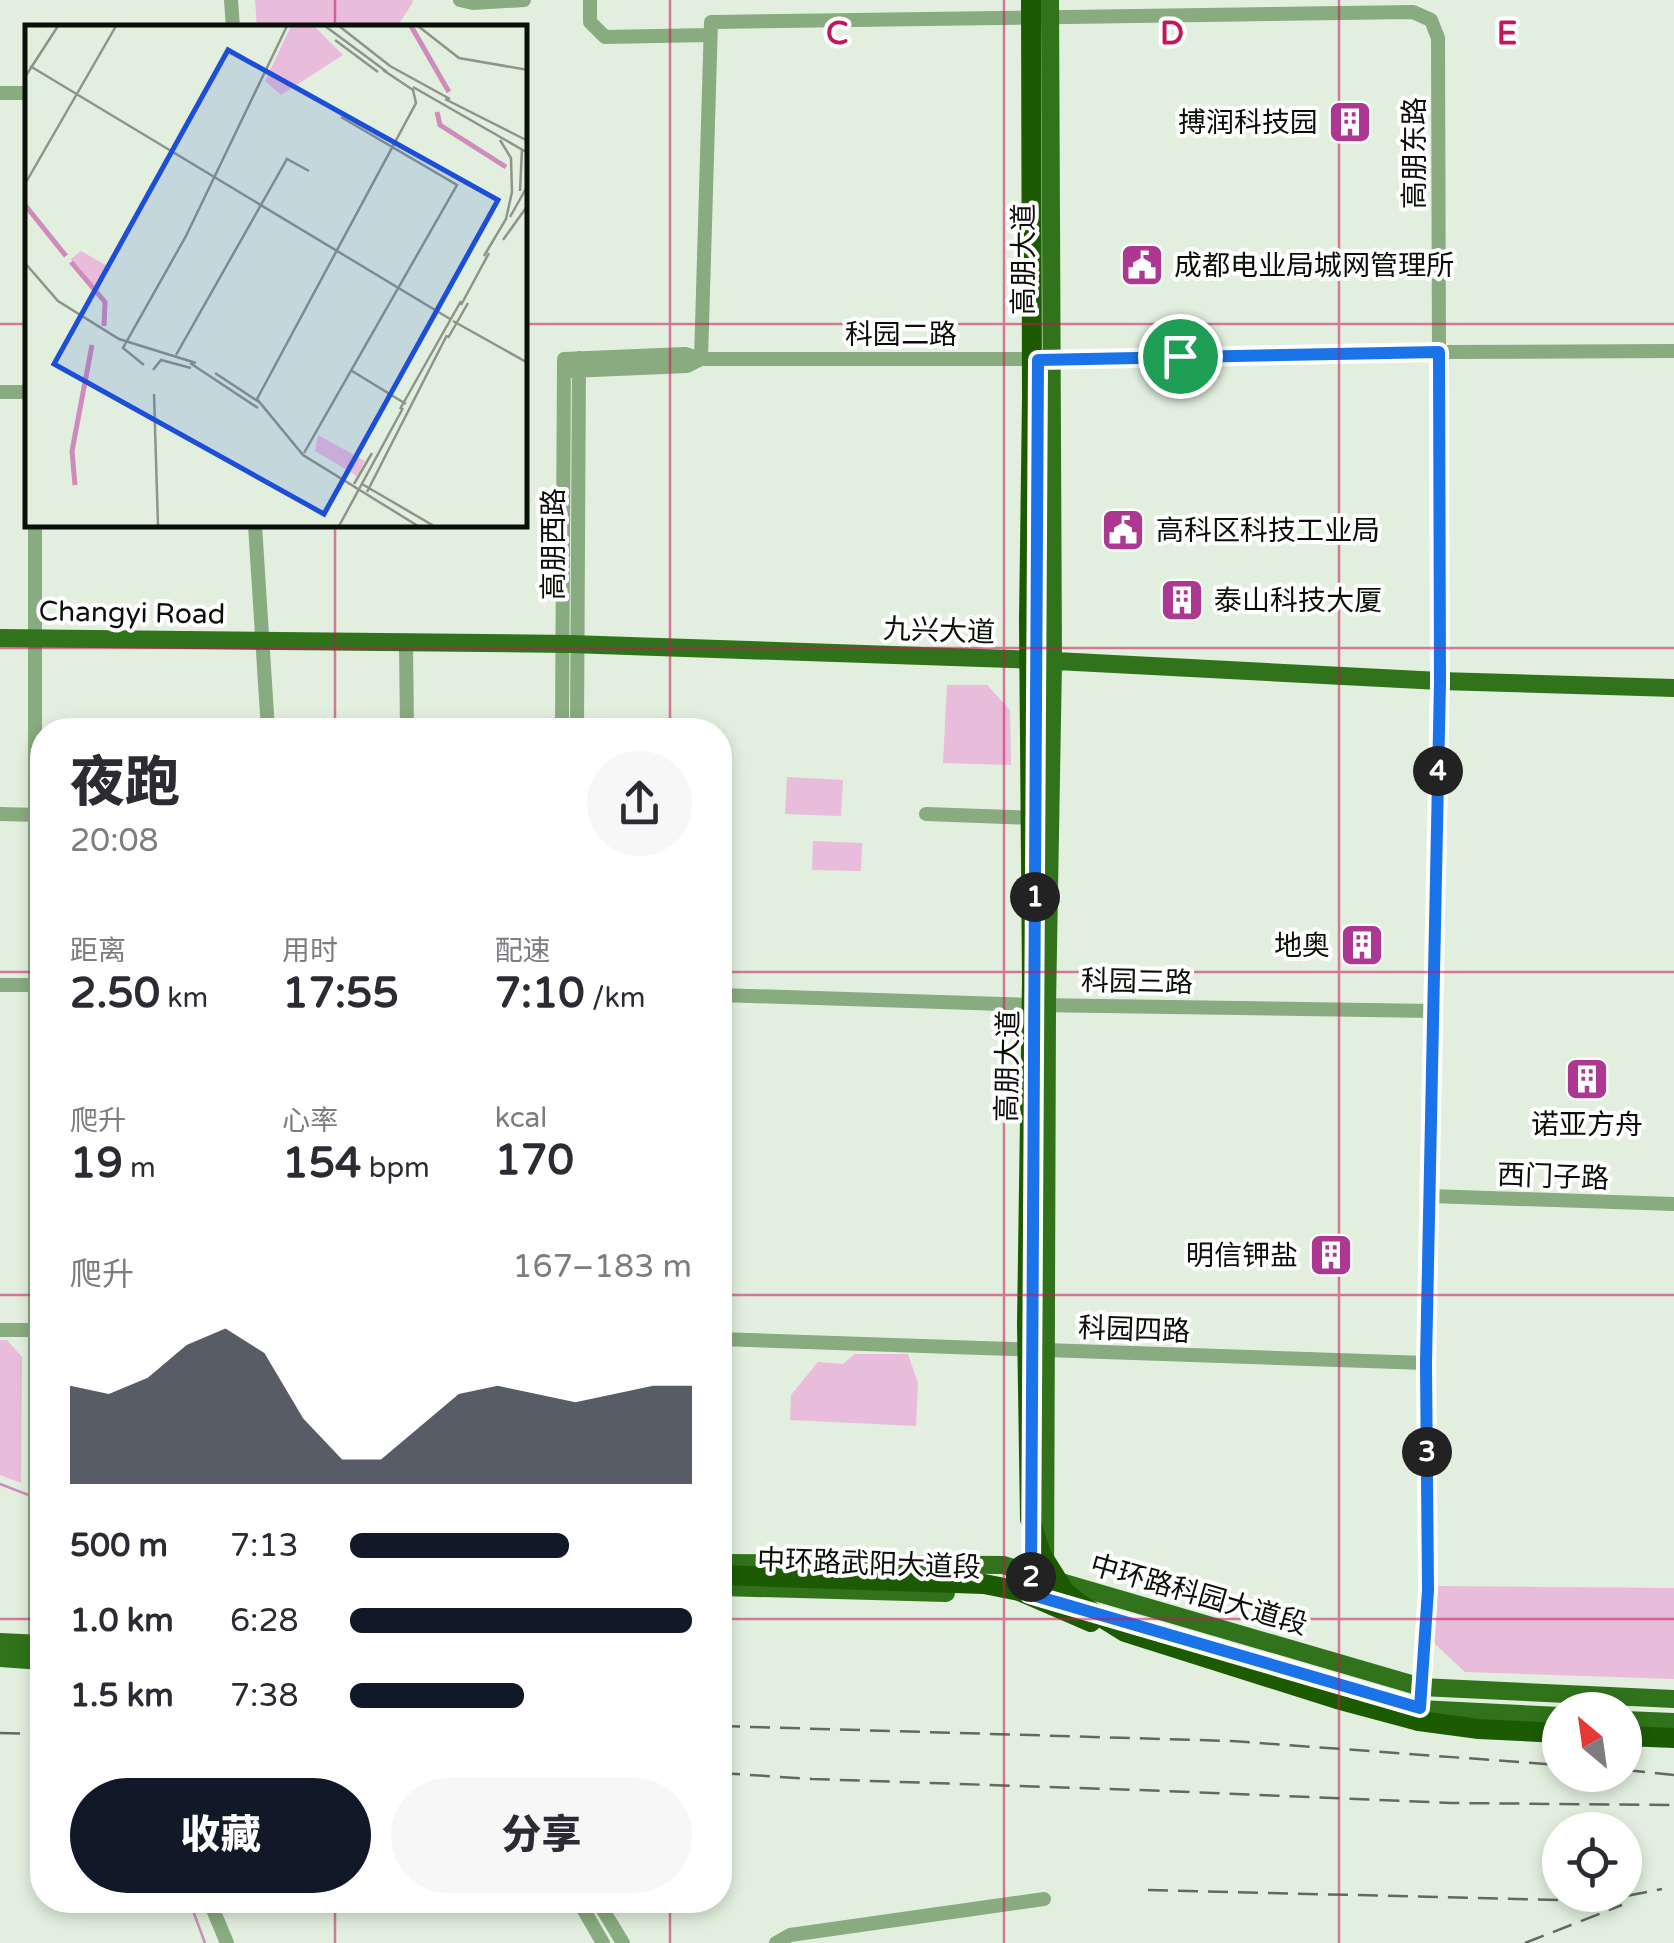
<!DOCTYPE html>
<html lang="zh">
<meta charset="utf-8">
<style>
body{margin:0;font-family:"Varela Round","Noto Sans SC",sans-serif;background:#f7f7f7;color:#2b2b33;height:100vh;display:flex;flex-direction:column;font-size:38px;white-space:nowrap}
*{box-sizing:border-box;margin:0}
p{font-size:32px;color:#7c7c81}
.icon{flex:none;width:55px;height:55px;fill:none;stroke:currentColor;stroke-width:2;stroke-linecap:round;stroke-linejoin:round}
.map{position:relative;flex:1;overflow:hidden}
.panel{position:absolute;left:30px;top:718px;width:702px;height:1195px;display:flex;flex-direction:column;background:#fff;border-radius:40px;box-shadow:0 5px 15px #0003}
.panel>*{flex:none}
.needle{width:65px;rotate:331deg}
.fabs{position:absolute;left:1542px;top:1692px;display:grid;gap:20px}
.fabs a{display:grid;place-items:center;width:100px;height:100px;border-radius:50%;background:#fff;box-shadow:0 5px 15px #0003;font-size:50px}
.pin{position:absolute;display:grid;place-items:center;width:85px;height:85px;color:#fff;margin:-42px;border:5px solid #fff;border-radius:50%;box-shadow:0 2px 10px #0007}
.km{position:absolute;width:50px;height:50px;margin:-25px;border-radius:50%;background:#222;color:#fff;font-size:28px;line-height:50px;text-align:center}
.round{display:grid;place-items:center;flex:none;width:105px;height:105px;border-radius:52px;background:#f7f7f7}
.headline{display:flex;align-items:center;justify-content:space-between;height:170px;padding:0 40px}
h1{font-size:55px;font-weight:800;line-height:75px}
.metrics{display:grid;grid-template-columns:repeat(3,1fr);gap:15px;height:170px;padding:10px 40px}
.metrics div{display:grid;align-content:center}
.metrics b{font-size:42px;font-weight:800}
.metrics small{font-size:28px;font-weight:400}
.metrics p{font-size:28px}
.chart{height:280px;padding:20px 40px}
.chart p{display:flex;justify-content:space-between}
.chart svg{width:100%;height:180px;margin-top:10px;fill:#111827;opacity:.7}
.cta{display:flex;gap:20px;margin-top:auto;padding:20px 40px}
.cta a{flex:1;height:115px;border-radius:60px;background:#111827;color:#fff;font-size:40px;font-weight:800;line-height:115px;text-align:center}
.cta a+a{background:#f7f7f7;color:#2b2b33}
ul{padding:0 40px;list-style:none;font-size:32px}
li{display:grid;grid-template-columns:160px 120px 1fr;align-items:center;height:75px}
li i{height:25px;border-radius:12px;background:#111827}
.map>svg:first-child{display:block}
.green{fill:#e8bcda}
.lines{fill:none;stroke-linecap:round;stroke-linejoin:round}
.stream{stroke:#cf8bbb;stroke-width:2.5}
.minor{stroke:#88ab7f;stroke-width:14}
.major{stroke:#30731b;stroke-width:18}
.highway{stroke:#1c5b02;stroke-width:20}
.rail{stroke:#62695f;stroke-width:2.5;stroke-dasharray:20 10;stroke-linecap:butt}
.highway-bridge{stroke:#1c5b02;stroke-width:20}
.route-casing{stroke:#fff;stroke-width:20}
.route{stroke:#1a73e8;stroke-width:12}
.grid{fill:none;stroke:#c2185b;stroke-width:2.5;stroke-opacity:0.55}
.labels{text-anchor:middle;stroke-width:8;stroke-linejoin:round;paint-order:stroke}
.poi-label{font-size:28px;fill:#0b0f09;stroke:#fff;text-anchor:end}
.street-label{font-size:28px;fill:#0b0f09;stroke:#fff}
.inset-river{fill:none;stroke:#cf8bbb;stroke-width:5}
.inset-road{fill:none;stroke:#8c9589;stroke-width:2.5}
.view{fill:#1d4ed8;fill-opacity:0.15;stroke:#1d4ed8;stroke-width:5}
.inset-edge{fill:none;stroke:#0b0f09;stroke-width:5}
.grid-label{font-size:32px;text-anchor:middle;font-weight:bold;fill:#c2185b;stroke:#fff;stroke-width:8;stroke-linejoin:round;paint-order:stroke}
</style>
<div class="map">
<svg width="1674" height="1943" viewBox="0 0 1674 1943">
<rect width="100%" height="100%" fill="#e2efde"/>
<!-- green -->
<path class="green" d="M255,0H412L413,2L397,27L257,28Z
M947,685H987L1010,710L1011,765L943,763Z
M787,777L843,780L841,816L785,814Z
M813,841L862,843L861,871L812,870Z
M0,1340H7L22,1357L21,1483L0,1475Z
M855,1354H908L918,1383L916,1426L790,1420L791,1395L818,1362L843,1364Z
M1437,1586L1674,1588V1679L1465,1672L1433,1642Z"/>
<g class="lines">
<!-- stream -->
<path class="stream" d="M0,1484L31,1496
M189,1900L205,1943"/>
<!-- minor -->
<path class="minor" d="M231,0L233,28
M460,0L473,3L524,0
M590,0V22L605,37L709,35
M0,93H28
M570,371L687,366L701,359
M0,392H28
M255,525L268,730
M406,643L407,730
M562,730L564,359L685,354L701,359
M577,730L579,358
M0,814L39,815
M926,814L1035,818
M0,985H39
M720,995L1035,1005L1433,1011
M1430,1196L1674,1204
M0,1330H42
M720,1339L1426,1363
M35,1649V525
M1419,1709L1428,1590L1426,1363L1440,681L1438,38L1431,20L1413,12L711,22L701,359H1038L1439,352L1674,351
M209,1900L227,1943
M578,1900L603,1943
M597,1900L623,1943
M776,1943L790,1935L1044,1899"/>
<!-- major -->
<path class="major" d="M0,638L571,644L1037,660L1440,681L1674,688
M720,1563L1003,1565L1421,1687L1674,1699
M720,1587L946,1593
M1029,1594L1031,1535
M1045,1598L1047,1005L1053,662L1050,0
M1109,1617L1419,1709L1560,1716
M0,1642L42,1644
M0,1658L42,1661
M1625,1720L1674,1722"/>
<!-- highway -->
<path class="highway" d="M1419,1721L1479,1729L1560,1733
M1625,1736L1674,1738"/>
<!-- rail -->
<path class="rail" d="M720,1726L1232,1741L1560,1765
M0,1733L42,1734
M1625,1770L1674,1775
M720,1773L812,1779L1140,1790L1451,1803L1674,1805
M1148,1890L1600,1901L1662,1889
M1525,1943L1622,1905"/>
<!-- highway-bridge -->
<path class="highway-bridge" d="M1031,0L1032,398L1029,622L1032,980L1027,1324L1030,1519L1041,1554L1065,1592L1080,1604L1125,1632L1337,1699L1419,1721
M720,1575L984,1584L1019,1591L1091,1622"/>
</g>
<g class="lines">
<!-- route casing -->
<g class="route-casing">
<path id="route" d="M1439,352L1440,682L1426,1363L1428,1590L1420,1708L1029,1594L1031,1574C1033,1169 1037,764 1038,360Z"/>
</g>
<!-- route -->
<use href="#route" class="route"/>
</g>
<!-- grid -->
<path class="grid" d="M335,0V28M670,0V730M1004,0V1943M1339,0V1943M0,324H28M525,324H1674M335,525V730M0,648H1674M0,972H42M720,972H1674M0,1295H42M720,1295H1674M0,1619H42M720,1619H1674M335,1900V1943M670,1900V1943"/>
<!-- icons -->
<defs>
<g id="building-square" transform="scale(2.25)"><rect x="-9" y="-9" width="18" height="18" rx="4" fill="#ac3891" stroke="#fff"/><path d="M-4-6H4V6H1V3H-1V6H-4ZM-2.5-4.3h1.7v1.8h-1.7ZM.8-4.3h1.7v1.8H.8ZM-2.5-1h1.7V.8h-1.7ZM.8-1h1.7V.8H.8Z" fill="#fff"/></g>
<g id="civic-square" transform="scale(2.25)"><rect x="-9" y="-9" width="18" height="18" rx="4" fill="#ac3891" stroke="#fff"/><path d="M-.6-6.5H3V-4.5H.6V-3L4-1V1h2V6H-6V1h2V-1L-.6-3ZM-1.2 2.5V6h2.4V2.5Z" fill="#fff"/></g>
</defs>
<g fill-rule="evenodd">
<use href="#building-square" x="1350" y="122"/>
<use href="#civic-square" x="1142" y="265"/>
<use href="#civic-square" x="1123" y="530"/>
<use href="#building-square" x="1182" y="600"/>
<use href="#building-square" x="1362" y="945"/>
<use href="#building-square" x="1587" y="1079"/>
<use href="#building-square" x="1331" y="1255"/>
</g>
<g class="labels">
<!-- poi labels -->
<g class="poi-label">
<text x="1318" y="132">搏润科技园</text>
<text x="1174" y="275" text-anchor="start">成都电业局城网管理所</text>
<text x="1156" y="540" text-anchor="start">高科区科技工业局</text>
<text x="1214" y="610" text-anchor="start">泰山科技大厦</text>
<text x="1330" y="955">地奥</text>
<text x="1587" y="1134" text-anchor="middle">诺亚方舟</text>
<text x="1298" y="1265">明信钾盐</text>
</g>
<!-- street labels -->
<g class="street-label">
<text transform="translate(1414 153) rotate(-90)" y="10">高朋东路</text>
<text transform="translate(1023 259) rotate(-90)" y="10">高朋大道</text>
<text x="901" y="344">科园二路</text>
<text transform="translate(553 544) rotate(-90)" y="10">高朋西路</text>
<text transform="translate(132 612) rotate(1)" y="10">Changyi Road</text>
<text transform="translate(939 630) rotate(2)" y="10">九兴大道</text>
<text transform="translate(1137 981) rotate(1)" y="10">科园三路</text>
<text transform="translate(1007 1066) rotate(-89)" y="10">高朋大道</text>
<text transform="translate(1553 1176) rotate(2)" y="10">西门子路</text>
<text transform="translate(1134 1329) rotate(2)" y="10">科园四路</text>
<text transform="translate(869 1563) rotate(2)" y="10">中环路武阳大道段</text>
<text transform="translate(1199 1594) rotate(16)" y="10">中环路科园大道段</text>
</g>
</g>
<!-- overview -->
<g transform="translate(25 25)">
<rect width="502" height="502" fill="#e2efde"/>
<path d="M266,1H289L318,30L256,70L240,56ZM56,226L84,242L73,267L46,234ZM293,410L340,436L332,451L290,426Z" fill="#e8bcda"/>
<path class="inset-river" d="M386,1L424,67M412,87L415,100L481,142M0,180L41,231M46,237L80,277L79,301M50,460L47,426L67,320"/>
<path class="inset-road" d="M300,1L362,47M314,1L365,41L425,74M393,1L434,33L503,45M310,15L353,47M5,41L425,294M358,45L388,65L391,78L232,374L278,430L393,501M0,52L33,1M388,62L503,128M420,74L503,116M0,159L91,1M495,166L497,124M485,192L503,160M478,215L503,180M459,231L481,194L487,167L486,133L475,115M0,238L33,276L94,314L171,338M436,280L464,228M428,296L503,338M423,313L443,278M151,330L262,134L284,146M165,338L233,383M119,340L98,323L161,211L262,1M128,345L136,335L166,343M327,346L381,379M190,348L234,377M129,369L133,501M375,384L436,276M279,428L432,160L316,92M329,459L347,428M337,459L409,501M342,467L422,310M314,501L378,383"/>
<path class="view" d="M203,25L473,175L299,489L29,339Z"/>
<rect width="502" height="502" class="inset-edge"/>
</g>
<g class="grid-label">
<text x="837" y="44">C</text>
<text x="1172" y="44">D</text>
<text x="1507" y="44">E</text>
</g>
</svg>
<div class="fabs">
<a><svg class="needle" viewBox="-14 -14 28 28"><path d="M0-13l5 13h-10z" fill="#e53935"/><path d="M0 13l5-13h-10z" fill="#7c7c81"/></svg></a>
<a><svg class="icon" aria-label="locate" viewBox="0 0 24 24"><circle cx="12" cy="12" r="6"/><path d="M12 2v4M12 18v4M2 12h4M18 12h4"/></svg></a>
</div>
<div class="pin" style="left:1180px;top:356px;background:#1e9e55"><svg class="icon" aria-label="arrive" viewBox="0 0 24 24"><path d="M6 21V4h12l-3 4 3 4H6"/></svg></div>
<b class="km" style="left:1035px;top:897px">1</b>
<b class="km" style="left:1031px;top:1577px">2</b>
<b class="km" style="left:1427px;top:1452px">3</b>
<b class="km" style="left:1438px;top:771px">4</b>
<section class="panel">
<div class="headline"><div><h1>夜跑</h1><p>20:08</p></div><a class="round"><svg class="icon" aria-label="share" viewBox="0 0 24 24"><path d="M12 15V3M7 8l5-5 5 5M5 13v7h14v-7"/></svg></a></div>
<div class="metrics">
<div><p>距离</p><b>2.50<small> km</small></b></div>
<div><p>用时</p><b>17:55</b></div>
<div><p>配速</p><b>7:10<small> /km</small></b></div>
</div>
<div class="metrics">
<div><p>爬升</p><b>19<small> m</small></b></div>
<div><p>心率</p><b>154<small> bpm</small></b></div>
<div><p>kcal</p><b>170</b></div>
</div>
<div class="chart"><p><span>爬升</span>167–183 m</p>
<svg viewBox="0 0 160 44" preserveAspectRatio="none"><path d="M0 44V20L10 22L20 18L30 10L40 6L50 12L60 28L70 38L80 38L90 30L100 22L110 20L120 22L130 24L140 22L150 20L160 20V44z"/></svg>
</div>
<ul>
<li><b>500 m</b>7:13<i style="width:64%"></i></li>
<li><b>1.0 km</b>6:28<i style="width:100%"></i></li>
<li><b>1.5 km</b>7:38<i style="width:51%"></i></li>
</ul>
<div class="cta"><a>收藏</a><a>分享</a></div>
</section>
</div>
